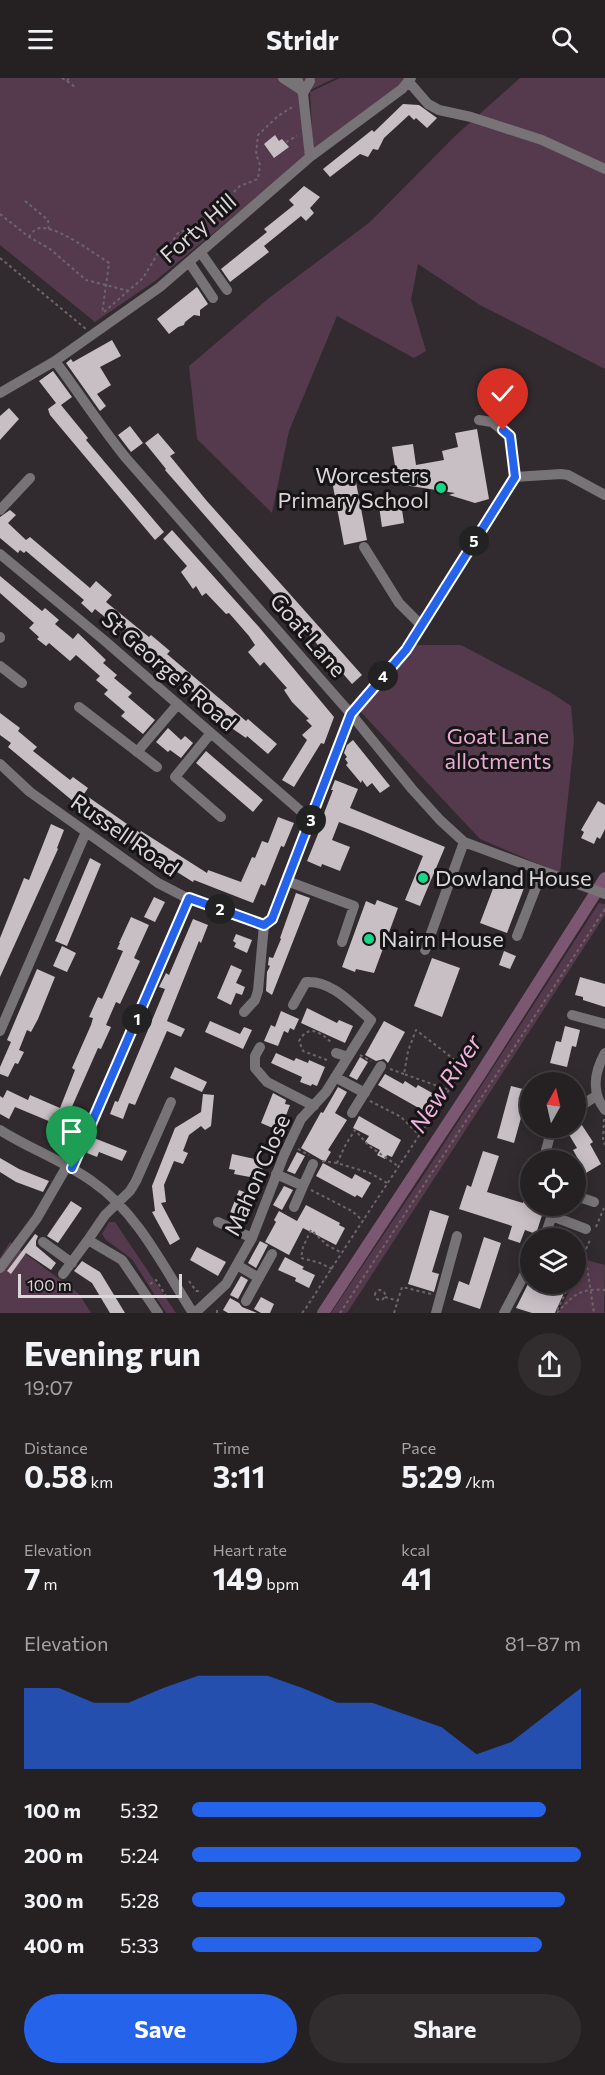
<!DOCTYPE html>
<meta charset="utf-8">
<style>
body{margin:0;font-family:Commissioner,sans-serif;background:#312d2f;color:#f1f3f6;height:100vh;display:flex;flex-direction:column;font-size:22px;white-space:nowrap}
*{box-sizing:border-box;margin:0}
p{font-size:20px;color:#a3a3a5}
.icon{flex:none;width:33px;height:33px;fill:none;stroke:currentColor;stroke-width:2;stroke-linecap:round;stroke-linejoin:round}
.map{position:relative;height:1235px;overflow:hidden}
.details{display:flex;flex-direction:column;background:#252022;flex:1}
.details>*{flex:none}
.needle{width:39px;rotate:8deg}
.buttons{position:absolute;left:520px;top:994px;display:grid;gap:12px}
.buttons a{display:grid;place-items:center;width:66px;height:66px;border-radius:50%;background:#252022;box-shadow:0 3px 15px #0003,0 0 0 2px #423e40;font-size:30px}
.scale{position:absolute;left:18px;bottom:15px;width:164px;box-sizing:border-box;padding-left:6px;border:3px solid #dad6d9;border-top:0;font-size:16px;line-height:21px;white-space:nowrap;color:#dad6d9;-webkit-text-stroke:4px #171416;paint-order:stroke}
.pin{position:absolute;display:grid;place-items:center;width:51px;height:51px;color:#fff;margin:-62px -26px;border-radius:50% 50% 50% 0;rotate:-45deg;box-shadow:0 0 6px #0007}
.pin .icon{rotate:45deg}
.km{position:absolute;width:30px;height:30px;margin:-15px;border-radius:50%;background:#222;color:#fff;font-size:16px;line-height:30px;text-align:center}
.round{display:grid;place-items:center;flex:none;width:63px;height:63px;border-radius:32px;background:#312d2f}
.headline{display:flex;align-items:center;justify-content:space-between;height:102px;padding:0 24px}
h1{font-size:33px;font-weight:700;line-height:45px}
.metrics{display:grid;grid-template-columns:repeat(3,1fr);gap:9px;height:102px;padding:6px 24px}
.metrics div{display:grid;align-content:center}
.metrics b{font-size:30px;font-weight:700}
.metrics small{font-size:16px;font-weight:400}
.metrics p{font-size:16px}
.chart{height:168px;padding:12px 24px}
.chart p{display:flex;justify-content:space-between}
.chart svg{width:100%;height:108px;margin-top:6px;fill:#2563eb;opacity:.7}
.cta{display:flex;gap:12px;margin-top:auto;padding:12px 24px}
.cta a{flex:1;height:69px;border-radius:36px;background:#2563eb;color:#fff;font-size:24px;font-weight:700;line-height:69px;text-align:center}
.cta a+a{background:#312d2f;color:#f1f3f6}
ul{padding:0 24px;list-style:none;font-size:20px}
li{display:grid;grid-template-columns:96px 72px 1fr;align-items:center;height:45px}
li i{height:15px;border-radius:8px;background:#2563eb}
header{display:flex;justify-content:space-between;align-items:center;height:78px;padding:0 24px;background:#252022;font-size:27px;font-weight:700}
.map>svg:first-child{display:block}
.green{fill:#553a4d}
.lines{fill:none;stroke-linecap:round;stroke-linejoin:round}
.canal{stroke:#7b5771;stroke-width:12}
.building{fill:#c8bfc5}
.path{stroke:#6c666a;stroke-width:2;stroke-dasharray:3 3;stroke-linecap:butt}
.minor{stroke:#777376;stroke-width:10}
.route-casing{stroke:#fff;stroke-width:12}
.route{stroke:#2563eb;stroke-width:8}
.poi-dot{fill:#15d989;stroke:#171416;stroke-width:2}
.labels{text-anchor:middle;stroke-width:6;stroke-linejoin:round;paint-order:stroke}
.street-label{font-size:22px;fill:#dad6d9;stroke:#171416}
.poi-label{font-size:22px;fill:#dad6d9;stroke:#171416;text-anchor:start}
.park-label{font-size:22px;fill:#e7abd5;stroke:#171416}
.water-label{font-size:24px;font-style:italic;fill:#efb2dd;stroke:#171416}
</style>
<header><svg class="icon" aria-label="menu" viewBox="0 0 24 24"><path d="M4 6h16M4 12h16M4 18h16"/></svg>Stridr<svg class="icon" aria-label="search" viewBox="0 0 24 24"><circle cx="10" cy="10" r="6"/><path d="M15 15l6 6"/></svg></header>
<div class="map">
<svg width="605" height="1235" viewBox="0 0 605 1235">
<rect width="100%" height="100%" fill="#312a2e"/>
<!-- green -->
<path class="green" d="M0,0H335L308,13L312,74L155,203L95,244L0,167Z
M340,0H405L399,8L313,71L310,14Z
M520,0H605V291L480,227L418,186L411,222L426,273L414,280L337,238L289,353L272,435L197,361L189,288L269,220L370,144L456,57Z
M415,567H461L550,614L571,628L574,663L560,795L480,761L359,632Z
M599,825L605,826V837L347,1235H331L427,1092Z
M109,1144H115L176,1235H166L132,1181L106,1162L102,1156Z
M10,1164L79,1216L91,1235H0V1180Z
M586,1182L605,1187L604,1235H558L573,1206H576V1201Z"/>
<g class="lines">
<!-- canal -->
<path class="canal" d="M323,1235L479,998L605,800"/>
</g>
<!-- building -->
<path class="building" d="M403,26L419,27L437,40L427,50L416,40L414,42L409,37L384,60L378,72L373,71L368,79L360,76L330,99L323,91L372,52L374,54Z
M275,57L279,63L282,61L289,69L274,80L264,66Z
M304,108L320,119L310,130L314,135L306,143L301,138L264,168L269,174L230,204L221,191L267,154L264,151L294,127L289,122Z
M197,209L208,226L200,232V238L194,237L185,244L184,247L178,249L169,256L157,241Z
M112,262L121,278L100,289L111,307L97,316L106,328L100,333L66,285L71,281L73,284Z
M53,293L72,319L61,327L88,360L86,362L164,454L155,462L50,337L48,331L56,325L39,303Z
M9,330L19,341L0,362V338Z
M130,348L143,365L131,374L118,357Z
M477,351L489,421L475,425L449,417L455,415L398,406L392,369L413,366L416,387L444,382L442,373L458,369L455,355Z
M158,355L175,375L170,378L206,422L362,597L352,606L165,392L166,391L145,365Z
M355,399L367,462L344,467L332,403Z
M401,425L404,445L382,449L379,428Z
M10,432L16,437L8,445L26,462L30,459L90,510L96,503L112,517L106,524L149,559L151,557L170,573L167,576L246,643L248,641L277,666L268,676L247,658L246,660L233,651L133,560L132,561L95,531L92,535L81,525L84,522L26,473L24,475L20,472L18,475L0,460V439Z
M172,452L259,549L334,639L324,666L321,665L294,709L282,702L307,662L302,657L312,648L306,642L309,641L292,624L284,612L287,610L278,600L264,584L260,588L248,574L255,567L249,558L229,535L226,536L206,515L202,518L196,508L193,511L181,494L187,488L163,461Z
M0,498L42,533L45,530L59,542L55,546L73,561L78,555L106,582L103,585L117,597L114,600L132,615L128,619L155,642L143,656L121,638L125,634L104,616L108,612L96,602L100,598L76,577L70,583L49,565L46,568L37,561L39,559L29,550L34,545L0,515Z
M0,635L20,650L18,653L37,669L33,673L70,702L73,699L88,710L84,716L140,755L141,753L207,795L208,792L241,804L252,779L255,780L262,763L268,765L278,739L294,745L284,769L281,768L265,808L261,806L253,825L194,802L193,804L132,766L80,729L8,669L11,665L0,657Z
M168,650L181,662L185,658L193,665L181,680L170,672L168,674L156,664Z
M353,662L390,708L380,715L372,705L367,709L362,702L361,705L346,687L348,685L345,681L347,679L344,675L347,667Z
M206,673L263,722L253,734L196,685Z
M335,702L358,711L350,730L445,769L420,828L405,822L423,778L363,753L339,744L332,762L350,769L340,793L322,786L321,789L307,783L325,739L323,738L333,712H331Z
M598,723L605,727V751L600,761L597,759L594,766L581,760L584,754L581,752Z
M51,746L64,752L57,770L58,771L0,899V860L24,800L29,802Z
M90,780L101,786L67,868L55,863Z
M497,800L524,810L507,855L480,845Z
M296,815L310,820L272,917L266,913L267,894L270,888L268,887L269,879L273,880L281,861L280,860Z
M154,819L165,824L155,844L144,839Z
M377,822L398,830L374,895L356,891L355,894L342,889L366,823L375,827Z
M131,839L149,847L134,880L140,883L120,926L116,924L106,947L111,949L101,971L98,970L59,1058L48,1053L51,1044L15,1029L9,1041L0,1036V1018L3,1020L7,1012L28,1022L30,1017L60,1030L75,992L72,990L91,947L93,940L89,939L98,919L102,921L123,873L117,871L120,865H119Z
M193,841L208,847L201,865L199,863L167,943L185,951L181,959L167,953L135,1027L129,1025L123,1041L110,1036L115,1023L118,1024L165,911L159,909L166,895L169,897Z
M236,856L252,862L247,875L234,869L236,865L233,863Z
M62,868L76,875L67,894L53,888Z
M504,873L516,878L510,891L499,887Z
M432,880L460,890L442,939L414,928Z
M231,887L242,892L236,905L245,909L242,917L236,915L231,927L217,920Z
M37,891L55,899L38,941L31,954L27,952L19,972L24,974L18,986L15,985L8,999L0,996V989L11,964L7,962Z
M580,899L605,906V929L583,922V919L575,917Z
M307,930L337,945L339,942L353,948L345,965L301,945Z
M281,933L299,941L294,952L290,950L288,955L284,953L278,968L264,963L271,947L275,949Z
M210,943L240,956L244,949L252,952L243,971L205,954Z
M384,943L405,954L388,985L384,981L376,983L365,977Z
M565,948L580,952L576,969L572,968L567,989L550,985L556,963L561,964Z
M276,975L294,983L296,980L308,985L309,982L325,989L317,1008L312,1006L311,1008L300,1004L302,999L271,985Z
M360,979L368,984L357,1002L349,998Z
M175,989L207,1004L202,1014L170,1000Z
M385,996L403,1006L405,1003L416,1010L418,1007L434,1016L424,1033L378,1007Z
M511,1008L531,1013V1031L524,1029L514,1065L497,1060Z
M338,1009L347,1014L335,1035L347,1042L328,1072L331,1074L325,1084L301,1070L321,1034L323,1035Z
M273,1015L286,1022L285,1026L290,1027L282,1048L277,1046L275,1051L261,1045Z
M203,1016L214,1017L211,1048L205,1052L201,1048L189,1057L183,1073L188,1075L183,1086L174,1083L164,1107L166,1124L161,1125L180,1161L170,1167L152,1134L155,1133L152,1108L175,1050L201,1034Z
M359,1038L401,1062L392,1079L387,1077L385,1081L377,1077L380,1072L365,1064L369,1058L353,1050Z
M576,1038L593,1064L590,1066L601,1086L586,1095L573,1072L577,1070L565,1050H576Z
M94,1060L127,1073L122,1083L99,1074L97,1079L87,1075Z
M483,1073L499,1078L487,1114L523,1125L529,1107H531V1128H541L544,1131L536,1156L525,1152L520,1165L508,1161L512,1148L459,1131L467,1107L471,1109Z
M297,1074L305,1078L295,1096L287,1093Z
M232,1076L264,1083L261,1098L255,1097V1100L234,1096L235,1092L229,1091Z
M0,1080L19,1091L49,1103L43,1114L16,1104L0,1094Z
M323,1085L352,1101L355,1096L371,1105L362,1120L357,1117L355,1119L316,1098Z
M284,1108L293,1112L282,1132L273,1127Z
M239,1112L252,1117L250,1120L256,1123L247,1143L243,1142L241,1147L228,1140Z
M71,1123L82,1130L58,1165L47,1158Z
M306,1127L340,1145L339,1147L345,1150L336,1167L303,1150L289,1177L265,1164L276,1144L274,1142L279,1133L297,1143Z
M430,1132L449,1138L432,1194L439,1196L434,1214L408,1206Z
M35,1156L38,1158L36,1163V1168L56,1185L51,1192L26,1175L11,1196L7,1193Z
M484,1159L501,1165L480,1231L453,1222L459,1203L469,1207Z
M260,1163L268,1167L256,1190L248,1185Z
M197,1169L226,1184L218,1198L190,1182Z
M285,1179L304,1189L302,1191L315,1197L309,1210L295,1203L296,1200L278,1192Z
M82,1183L100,1194L125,1235H110L92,1205L74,1193Z
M241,1198L248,1202L238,1221L230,1217Z
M528,1206H568L555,1235H532L516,1230Z
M261,1219L274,1226L270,1235H261L254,1231Z
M230,1220L239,1225L242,1229L257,1235H228L223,1232Z"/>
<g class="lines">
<!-- path -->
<path class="path" d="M62,0L67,3L69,0
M67,3L75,9
M286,64L297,58
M25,123L48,142L49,152
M0,136L29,159L50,171L86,202L129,213
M29,159C31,155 35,151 40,150C57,148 90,173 105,182L109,185L102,236
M0,180L86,251
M104,234L143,200L160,172L171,166L177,156L204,142L240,108L258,101L260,87L256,76L258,57L278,38L294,28
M360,977L371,983
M327,982L303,973L299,963C309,945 321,955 332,965
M390,991L404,996
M370,1023L401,1039L419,1057
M604,1041L603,1062L605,1067
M298,1071L309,1077
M322,1083L337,1085
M387,1105L370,1095L337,1085L346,1066L355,1052L369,1068L398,1088
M311,1112L352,1133L363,1143
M596,1149L604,1130
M583,1178L586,1182L594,1235
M332,1191L320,1185L301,1180L303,1169L311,1152L327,1167L342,1175
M576,1193L591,1160
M189,1203L196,1213H202
M150,1206L156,1202L166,1218
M375 1217a5 5 0 1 1 10 0a5 5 0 1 1-10 0Z
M385,1219L398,1223
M217,1232V1235
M557,1232L570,1206
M302,1235L306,1230C358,1149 412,1069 464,989L416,952L408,973L404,996L449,1012
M340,1235L605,831
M394,1235L402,1209L431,1216
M557,1235C573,1217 580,1210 605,1212"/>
<!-- minor -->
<path class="minor" d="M283,0L300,11
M297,0L303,16L310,79
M408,3L428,26L439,32L471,39L542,62L605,91
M303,16L310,3
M201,175L227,212
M189,184L213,220
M55,283C79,315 101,349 126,380L351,636L412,711L440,742L464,764L605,816
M0,315L55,283L160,209L310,79L402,11L411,0
M515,399L561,396L568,397L605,417
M0,432L30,400
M364,469L399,525L422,548
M0,476L105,563L311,742
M0,559V560
M0,588L22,605
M79,629L157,689
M211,655L175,699L221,739
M137,674L178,626
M0,686L30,714L158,805L189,821L264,847L272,841L351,636L406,571L515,399L510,358L492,344L479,342
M287,803L354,828L342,864
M517,858L542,794
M425,872L464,764
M244,934L255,922L258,913L264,847
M572,937L605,946
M0,953L86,754
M260,969L255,978V990L267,1004L314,1028
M336,975L348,979
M605,975C594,995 591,1014 605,1032
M335,999L365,1015
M576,1031L596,1018
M352,1035L381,988
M0,1052C30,1071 64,1083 93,1104C138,1135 164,1190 193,1235
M545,1076L552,1050
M72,1091L189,821
M276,1096L303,1108L313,1086
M576,1118L594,1124
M294,1129L303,1108
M552,1138L586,1151
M218,1144L252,1160
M544,1161L555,1128
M43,1164L72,1185
M237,1187L259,1200
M0,1190L37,1140L67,1088
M63,1196L88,1162
M246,1223L272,1176
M158,1235L122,1182L88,1162L105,1137L130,1113L136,1103L171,1024
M195,1235L226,1206L252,1160L284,1077L301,1041L326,1014L371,942C353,927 332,902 306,904L293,927
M436,1235L457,1158
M504,1235L531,1184"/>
</g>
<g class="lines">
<!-- route casing -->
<g class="route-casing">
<path id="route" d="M72,1090L189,820L264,847L272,841L351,636L406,572L515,399L510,358L503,352"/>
</g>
<!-- route -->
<use href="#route" class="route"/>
</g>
<!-- markers -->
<g class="poi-dot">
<circle cx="441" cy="410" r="6"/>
<circle cx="423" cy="800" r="6"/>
<circle cx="369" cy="861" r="6"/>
</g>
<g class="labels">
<!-- street labels -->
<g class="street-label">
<text transform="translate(198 150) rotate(-41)" y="8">Forty Hill</text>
<text transform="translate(308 557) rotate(49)" y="8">Goat Lane</text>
<text transform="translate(169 593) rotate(41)" y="8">St George's Road</text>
<text transform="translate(125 757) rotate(35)" y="8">Russell Road</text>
<text transform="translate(257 1097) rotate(-66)" y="8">Mahon Close</text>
</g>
<!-- poi labels -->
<g class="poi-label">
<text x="429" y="405" text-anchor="end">Worcesters<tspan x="429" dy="25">Primary School</tspan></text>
<text x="435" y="808">Dowland House</text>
<text x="381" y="869">Nairn House</text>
</g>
<!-- park labels -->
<g class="park-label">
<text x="498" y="666">Goat Lane<tspan x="498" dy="25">allotments</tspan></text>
</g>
<!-- water labels -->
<g class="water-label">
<text transform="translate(446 1006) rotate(-57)" y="8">New River</text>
</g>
</g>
</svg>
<div class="buttons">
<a><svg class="needle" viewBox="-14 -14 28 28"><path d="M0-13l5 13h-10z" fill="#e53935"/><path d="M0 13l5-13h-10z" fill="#a3a3a5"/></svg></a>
<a><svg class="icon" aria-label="locate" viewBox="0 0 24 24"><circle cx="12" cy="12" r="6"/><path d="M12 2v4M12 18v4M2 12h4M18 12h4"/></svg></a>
<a><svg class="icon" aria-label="layers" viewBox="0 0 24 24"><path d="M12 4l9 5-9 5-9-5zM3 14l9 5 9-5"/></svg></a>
</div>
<div class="scale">100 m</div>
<div class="pin" style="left:72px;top:1090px;background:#1e9e55"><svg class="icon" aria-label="arrive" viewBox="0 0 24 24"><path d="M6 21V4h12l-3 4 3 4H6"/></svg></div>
<div class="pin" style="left:503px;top:352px;background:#d93025"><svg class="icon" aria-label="check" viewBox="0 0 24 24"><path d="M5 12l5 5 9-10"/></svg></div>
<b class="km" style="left:137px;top:941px">1</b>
<b class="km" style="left:220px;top:831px">2</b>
<b class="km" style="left:311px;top:742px">3</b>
<b class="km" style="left:383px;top:598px">4</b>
<b class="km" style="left:474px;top:463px">5</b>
</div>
<section class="details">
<div class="headline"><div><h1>Evening run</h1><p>19:07</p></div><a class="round"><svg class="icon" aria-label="share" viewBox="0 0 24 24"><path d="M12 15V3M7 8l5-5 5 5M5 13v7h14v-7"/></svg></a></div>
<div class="metrics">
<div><p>Distance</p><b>0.58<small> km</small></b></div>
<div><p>Time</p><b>3:11</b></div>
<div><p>Pace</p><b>5:29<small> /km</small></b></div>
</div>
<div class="metrics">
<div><p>Elevation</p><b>7<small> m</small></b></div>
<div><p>Heart rate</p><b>149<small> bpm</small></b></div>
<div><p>kcal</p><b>41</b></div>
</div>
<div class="chart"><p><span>Elevation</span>81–87 m</p>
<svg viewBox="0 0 160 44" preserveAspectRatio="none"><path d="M0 44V11L10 11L20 17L30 17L40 11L50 6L60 6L70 6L80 11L90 17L100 17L110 22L120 27L130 38L140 33L150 22L160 11V44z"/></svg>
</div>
<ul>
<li><b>100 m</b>5:32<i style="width:91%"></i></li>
<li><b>200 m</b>5:24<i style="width:100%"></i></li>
<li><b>300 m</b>5:28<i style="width:96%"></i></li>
<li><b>400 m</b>5:33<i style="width:90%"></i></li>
</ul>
<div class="cta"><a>Save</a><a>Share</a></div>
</section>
